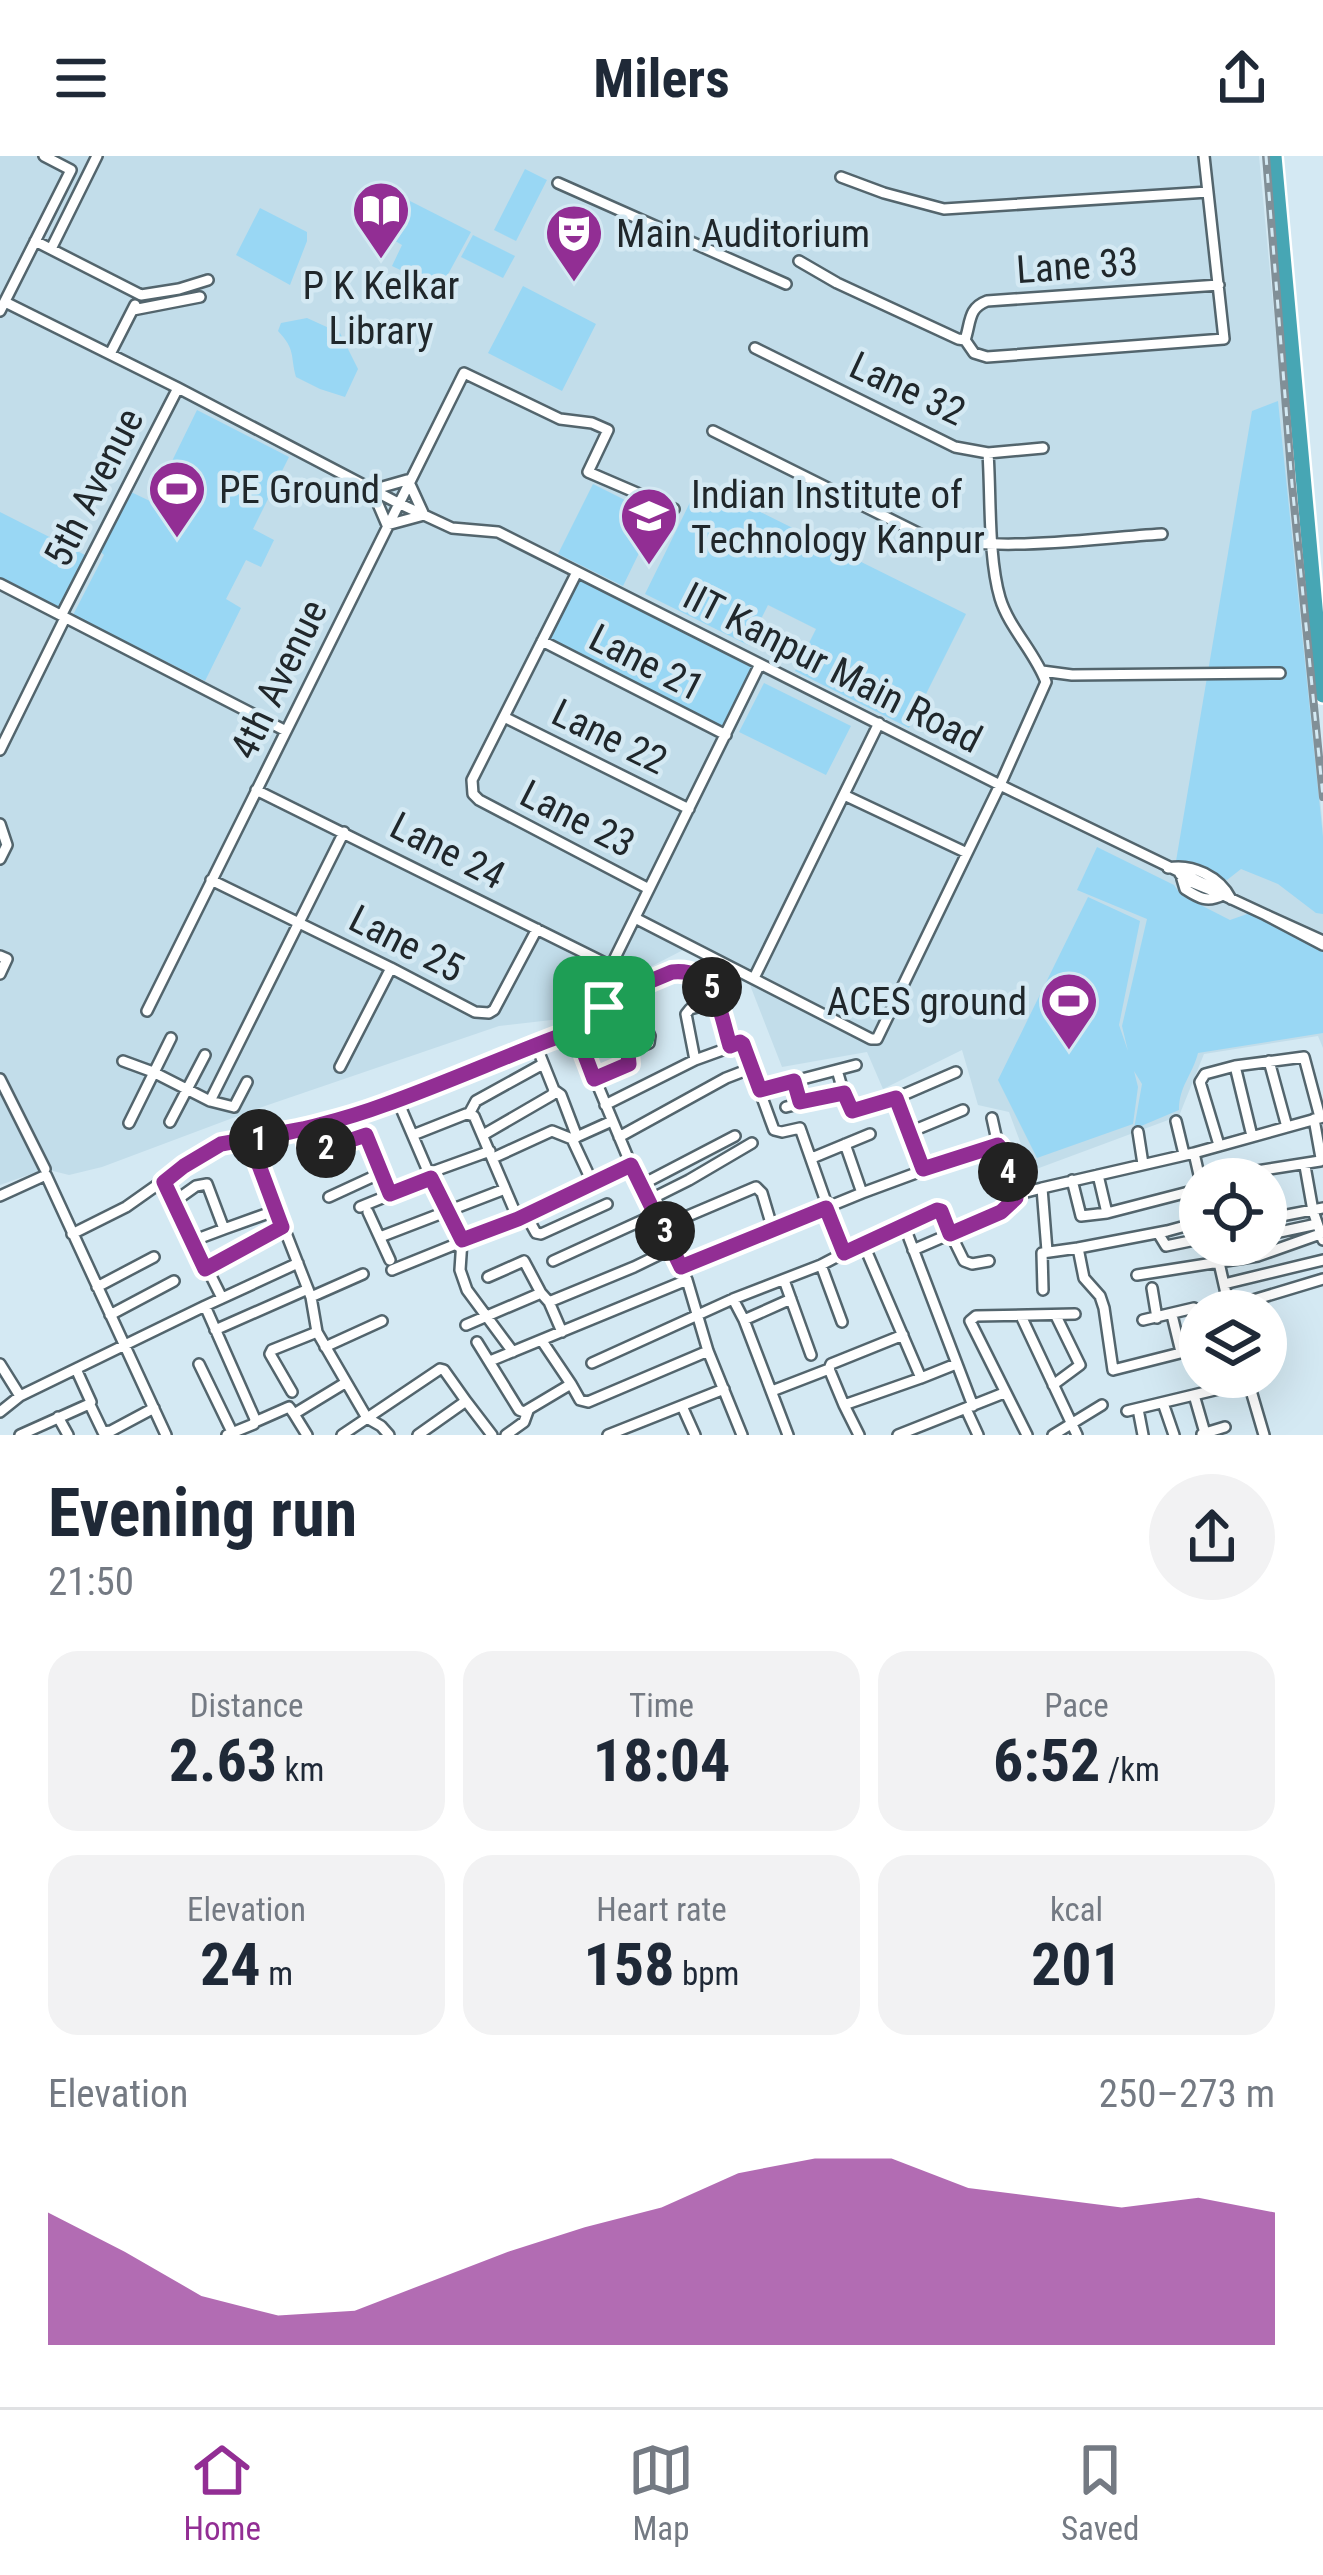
<!DOCTYPE html>
<meta charset="utf-8">
<style>
body{margin:0;font-family:"Roboto Condensed",sans-serif;background:#f2f2f3;color:#1f2937;height:100vh;display:flex;flex-direction:column;font-size:45px;white-space:nowrap}
*{box-sizing:border-box;margin:0}
p{font-size:39px;color:#747a83}
.icon{flex:none;width:66px;height:66px;fill:none;stroke:currentColor;stroke-width:2;stroke-linecap:round;stroke-linejoin:round}
.map{position:relative;height:1279px;overflow:hidden}
.panel{display:flex;flex-direction:column;background:#fff;flex:1}
.panel>*{flex:none}
.fabs{position:absolute;left:1179px;top:1002px;display:grid;gap:24px}
.fabs a{display:grid;place-items:center;width:108px;height:108px;border-radius:50%;background:#fff;box-shadow:0 12px 48px #0002;font-size:60px}
.pin{position:absolute;display:grid;place-items:center;width:102px;height:102px;color:#fff;margin:-51px;border-radius:24px;box-shadow:0 6px 18px #0006}
.km{position:absolute;width:60px;height:60px;margin:-30px;border-radius:50%;background:#222;color:#fff;font-size:33px;line-height:60px;text-align:center}
.round{display:grid;place-items:center;flex:none;width:126px;height:126px;border-radius:63px;background:#f2f2f3}
.summary{display:flex;align-items:center;justify-content:space-between;height:204px;padding:0 48px}
h1{font-size:66px;font-weight:700;line-height:90px}
.metrics{display:grid;grid-template-columns:repeat(3,1fr);gap:18px;height:204px;padding:12px 48px}
.metrics div{display:grid;align-content:center;border-radius:30px;background:#f2f2f3;text-align:center}
.metrics b{font-size:60px;font-weight:700}
.metrics small{font-size:33px;font-weight:400}
.metrics p{font-size:33px}
.chart{height:336px;padding:24px 48px}
.chart p{display:flex;justify-content:space-between}
.chart svg{width:100%;height:216px;margin-top:12px;fill:#922e94;opacity:.7}
header{display:flex;justify-content:space-between;align-items:center;height:156px;padding:0 48px;background:#fff;font-size:54px;font-weight:700}
.dock{display:flex;justify-content:space-around;align-items:center;height:168px;border-top:3px solid #e0e1e3;background:#fff;font-size:33px;color:#747a83}
.dock a{display:grid;justify-items:center;gap:6px}
.dock .selected{color:#922e94}
.map>svg:first-child{display:block}
.built{fill:#c2ddea}
.green{fill:#99d7f4}
.lines{fill:none;stroke-linecap:round;stroke-linejoin:round}
.minor-casing{stroke:#53656d;stroke-width:14}
.highway-casing{stroke:#fff;stroke-width:20}
.minor{stroke:#fff;stroke-width:9}
.highway{stroke:#47a6b4;stroke-width:15}
.rail-casing{stroke:#818f97;stroke-width:8}
.rail{stroke:#d4e9f3;stroke-width:3;stroke-dasharray:9;stroke-linecap:butt}
.route-casing{stroke:#fff;stroke-width:24}
.route{stroke:#922e94;stroke-width:15}
.labels{text-anchor:middle;stroke-width:9;stroke-linejoin:round;paint-order:stroke}
.poi-label{font-size:39px;fill:#20272b;stroke:#d4e9f3;text-anchor:start}
.street-label{font-size:39px;fill:#20272b;stroke:#d4e9f3}
</style>
<header><svg class="icon" aria-label="menu" viewBox="0 0 24 24"><path d="M4 6h16M4 12h16M4 18h16"/></svg>Milers<svg class="icon" aria-label="share" viewBox="0 0 24 24"><path d="M12 15V3M7 8l5-5 5 5M5 13v7h14v-7"/></svg></header>
<div class="map">
<svg width="1323" height="1279" viewBox="0 0 1323 1279">
<rect width="100%" height="100%" fill="#d4e9f3"/>
<!-- built -->
<path class="built" d="M0,0H1259L1323,673V892L1318,880L1204,898L1179,960L1031,1015L1009,956L978,949L962,894L883,933L867,896L782,911L750,829L685,793L567,854L560,863L499,870L265,950L102,1011L69,1019L45,1013L0,1029Z"/>
<!-- green -->
<path class="green" d="M525,13L547,24L516,85L494,74Z
M410,45L471,76L440,133L392,110L402,89L392,83Z
M260,52L307,76V85L290,129L236,99Z
M473,79L515,100L503,122L461,101Z
M523,130L596,168L562,235L488,197Z
M307,162L340,177L358,213L345,241L320,233L296,221C290,199 296,194 278,175L281,167Z
M1278,245L1323,681V758L1316,757L1278,728L1241,713L1227,724L1176,705L1252,255Z
M197,254L289,301L253,373L274,384L261,411L246,404L226,443L241,452L205,525L73,459L104,399L101,396L131,336L152,346Z
M700,326L966,458L909,572L795,515L816,473L768,449L748,489L645,438Z
M593,328L657,360L623,430L558,398Z
M0,356L85,399L58,454L0,425Z
M580,424L753,511L723,572L549,484Z
M764,527L851,570L826,619L739,576Z
M1097,691L1174,729L1181,739L1230,764L1250,757L1323,791V877L1198,897C1192,920 1179,930 1179,954L1134,973L1142,928L1134,915L1138,931L1133,968L1037,1002L998,924L1088,741L1140,765L1119,869L1128,895L1122,870L1147,763L1077,734Z"/>
<g class="lines">
<!-- minor casing -->
<g class="minor-casing">
<path id="minor" d="M841,21L884,37L944,53L1208,36
M558,27L786,128
M35,85L141,139L179,133L208,124
M51,93L97,0
M799,105L837,127L958,183L965,184L974,197L987,201L1224,183L1204,0
M5,146L178,232L398,347L452,372L498,376L1000,629L1215,733L1223,739L1186,724L1180,718
M133,154L200,141
M0,155L71,14L44,0
M965,184C971,166 968,152 987,145L1219,129
M755,192L955,291L988,297L1043,292
M110,198L135,149
M713,275L924,380C1001,397 1083,383 1162,378
M408,324L424,359
M372,334L387,369L424,359
M372,334L407,324
M577,416L472,624L473,638L479,644L649,733
M0,428L286,575
M62,458L178,232
M542,485L726,579
M1042,515L1072,519L1280,517
M504,561L689,653
M0,594L65,462
M256,634L611,810L760,508
M844,639L967,697
M0,668L7,689L0,703
M1168,712C1192,707 1220,721 1231,743
M1182,723L1185,733C1199,742 1207,747 1223,739L1266,759
M211,724L391,812L475,856L489,857L494,854L537,773
M635,762L871,883H877L1000,629L1046,526C1035,496 1009,472 1000,442C988,401 991,340 988,297
M1323,785L1266,759L1323,789
M0,800L7,803L0,818
M754,822L879,567
M147,855L464,217L560,263L592,267L608,274L588,316L674,353
M628,897C616,888 603,859 605,844C634,832 691,794 712,833C722,849 725,872 730,890
M695,904L686,858L690,853L717,846
M123,905L153,916L210,945L344,676
M1269,905L1287,971
M1235,910L1252,980
M340,911L391,812
M837,914L848,952L852,955L896,942
M0,923L45,1013
M594,923L628,908V896L649,887L650,880L636,848
M554,934L561,939L577,981
M760,934L856,909
M397,943L445,1055L462,1084L460,1114L467,1134L513,1196
M210,945L234,951L247,926
M605,949L695,904L742,887L774,974L782,976L800,972L844,1097
M786,951L844,937
M356,957L390,1038
M469,958L476,945L543,908
M992,962L998,989
M1176,965L1184,998
M170,966L205,899
M129,967L171,882
M303,973L310,995L313,997L366,979
M910,976L963,954
M1138,976L1143,1008
M483,979L552,939L554,934L536,889
M619,981L726,922L752,912
M572,983L593,1028
M250,985L311,1141L317,1176L367,1262L381,1270L389,1279
M845,988L862,1037
M1219,989L1200,926L1205,918L1235,910L1304,901L1320,961
M1194,997L1200,1023
M493,1002L552,975L572,983L612,965
M812,1002L870,978
M1305,1010L1313,1055L1323,1084
M923,1013L896,942L956,916
M429,1017L490,995
M1098,1019L1107,1057L1200,1033
M1206,1023L1320,1005L1321,1002L1314,963
M1072,1024L1081,1060L1107,1057
M164,1026L222,1142
M641,1029L735,980
M1042,1032L1194,997L1323,961
M0,1040L46,1019L166,1279
M329,1041L381,1017
M649,1044L689,1024L752,987
M175,1045L196,1030L207,1028L224,1073L277,1054
M360,1051L431,1022
M368,1056L390,1104
M526,1059L536,1077L541,1078L607,1048
M518,1063L631,1009
M1266,1063L1323,1052
M904,1069L973,1250
M662,1071L756,1031L762,1037L773,1074
M1158,1077L1166,1090L1200,1083
M1275,1077L1317,1068
M72,1078L126,1051L184,1010L221,988L319,970L382,950L557,881L575,884L583,894L631,1009L687,1124L708,1195L742,1279
M380,1081L505,1033
M192,1085L224,1073
M863,1087L921,1222L956,1208
M1215,1089L1230,1155
M1078,1092L1167,1075L1200,1066
M913,1094L1001,1056L1014,1046L1015,1039
M553,1105L656,1058
M821,1109L842,1166
M681,1111L862,1037L992,989L1001,991L1015,1039L1042,1032L1047,1095
M205,1113L282,1071
M392,1114L518,1063L474,960L466,958L413,979
M1137,1119L1258,1100L1323,1077
M488,1121L524,1105L541,1137
M784,1124L811,1199
M1224,1128L1323,1104
M97,1131L154,1101
M1152,1132L1157,1162
M1043,1134L1042,1097L1078,1092L1084,1122L1100,1140L1104,1152L1113,1214L1200,1192
M311,1141L363,1118
M549,1146L562,1176
M1230,1151L1323,1123
M110,1159L174,1125
M1172,1159L1181,1196
M1021,1160L1077,1279
M744,1164L791,1143
M1143,1164L1194,1152
M466,1169L541,1137L549,1146L634,1111L673,1092
M215,1174L308,1133
M903,1179L831,1208L829,1213L844,1249L921,1222
M477,1186L519,1254L524,1256L571,1228L542,1185
M325,1191L382,1165
M490,1205L687,1124
M592,1207L733,1143
M0,1208L20,1240L205,1150
M199,1208L232,1276
M76,1213L91,1246
M1247,1221L1264,1279
M571,1228L580,1244L588,1246L708,1195
M1053,1229L1080,1209L1056,1160
M772,1235L829,1213
M292,1236L270,1198L272,1194L317,1176
M1194,1239L1205,1277
M1163,1247L1174,1279
M844,1249L859,1279
M682,1250L695,1279
M966,1253L978,1279
M1138,1253L1143,1279
M1127,1255L1248,1226
M0,1256L20,1240
M294,1258L307,1279
M58,1261L68,1279
M255,1266L289,1251L294,1258L345,1227
M1202,1278L1225,1271
M20,1279L87,1249L91,1251L103,1276L111,1275L154,1252
M227,1279L254,1268L255,1263L205,1150L298,1107
M342,1279L440,1213L444,1214L466,1245
M418,1279L466,1245L492,1279
M506,1279L524,1266L528,1255
M608,1279L724,1233
M788,1279L744,1164L733,1143L821,1109L863,1087L939,1054L964,1105L972,1108L989,1105
M898,1279L1004,1237
M1027,1279L970,1165L976,1160L1075,1158
M1053,1279L1102,1249"/>
</g>
<!-- highway casing -->
<g class="highway-casing">
<path id="highway" d="M1274,0L1323,539"/>
</g>
<!-- minor -->
<use href="#minor" class="minor"/>
<!-- highway -->
<use href="#highway" class="highway"/>
<!-- rail casing -->
<g class="rail-casing">
<path id="rail" d="M1266,0L1292,328L1323,641"/>
</g>
<!-- rail -->
<use href="#rail" class="rail"/>
</g>
<g class="lines">
<!-- route casing -->
<g class="route-casing">
<path id="route" d="M604,851L622,893L628,897L629,908L594,923L583,894L575,884L557,881C499,903 443,928 384,949C341,965 295,975 250,985L282,1071L205,1113L164,1026L184,1010L221,988L303,973L308,991L313,997L366,979L390,1038L431,1022L462,1084L518,1063L631,1009L681,1111L826,1052L844,1097L937,1054L941,1055L950,1078L1001,1056L1016,1042L1004,997L998,989L923,1013L896,942L852,955L844,937L800,946L794,925L760,934L743,888L740,886L730,890C720,857 716,811 672,816L605,844L604,851"/>
</g>
<!-- route -->
<use href="#route" class="route"/>
</g>
<!-- icons -->
<defs>
<g id="library-pin" transform="scale(3)"><path d="M0 17L-7.5 6A9.5 9.5 0 1 1 7.5 6Z" fill="#922e94" stroke="#d4e9f3"/><path d="M-6-4Q-3-5.5-.7-3.5V5Q-3 3-6 4ZM6-4Q3-5.5 .7-3.5V5Q3 3 6 4Z" fill="#fff"/></g>
<g id="theatre-pin" transform="scale(3)"><path d="M0 17L-7.5 6A9.5 9.5 0 1 1 7.5 6Z" fill="#922e94" stroke="#d4e9f3"/><path d="M-5-5.5Q0-4 5-5.5V0Q5 5 0 6Q-5 5-5 0ZM-3.3-2.5H-1v1.5H-3.3ZM1-2.5H3.3v1.5H1ZM-2.8 1Q0 5.5 2.8 1Z" fill="#fff"/></g>
<g id="stadium-pin" transform="scale(3)"><path d="M0 17L-7.5 6A9.5 9.5 0 1 1 7.5 6Z" fill="#922e94" stroke="#d4e9f3"/><path d="M0-5a6.5 5 0 1 0 0 10a6.5 5 0 1 0 0-10ZM-3.5-1.8h7v3.6h-7Z" fill="#fff"/></g>
<g id="university-pin" transform="scale(3)"><path d="M0 17L-7.5 6A9.5 9.5 0 1 1 7.5 6Z" fill="#922e94" stroke="#d4e9f3"/><path d="M0-5L7-2L0 1L-7-2ZM-4 1L0 2.5L4 1V4Q0 6-4 4Z" fill="#fff"/></g>
</defs>
<g fill-rule="evenodd">
<use href="#library-pin" x="381" y="54"/>
<use href="#theatre-pin" x="574" y="77"/>
<use href="#stadium-pin" x="177" y="333"/>
<use href="#university-pin" x="649" y="360"/>
<use href="#stadium-pin" x="1069" y="845"/>
</g>
<g class="labels">
<!-- poi labels -->
<g class="poi-label">
<text x="616" y="91">Main Auditorium</text>
<text x="381" y="143" text-anchor="middle">P K Kelkar<tspan x="381" dy="45">Library</tspan></text>
<text x="219" y="347">PE Ground</text>
<text x="691" y="352">Indian Institute of<tspan x="691" dy="45">Technology Kanpur</tspan></text>
<text x="1027" y="859" text-anchor="end">ACES ground</text>
</g>
<!-- street labels -->
<g class="street-label">
<text transform="translate(1077 109) rotate(-4)" y="14">Lane 33</text>
<text transform="translate(908 232) rotate(25)" y="14">Lane 32</text>
<text transform="translate(93 331) rotate(-63)" y="14">5th Avenue</text>
<text transform="translate(647 506) rotate(27)" y="14">Lane 21</text>
<text transform="translate(833 511) rotate(27)" y="14">IIT Kanpur Main Road</text>
<text transform="translate(278 523) rotate(-64)" y="14">4th Avenue</text>
<text transform="translate(610 580) rotate(26)" y="14">Lane 22</text>
<text transform="translate(578 662) rotate(27)" y="14">Lane 23</text>
<text transform="translate(448 694) rotate(27)" y="14">Lane 24</text>
<text transform="translate(407 787) rotate(27)" y="14">Lane 25</text>
</g>
</g>
</svg>
<div class="fabs">
<a><svg class="icon" aria-label="locate" viewBox="0 0 24 24"><circle cx="12" cy="12" r="6"/><path d="M12 2v4M12 18v4M2 12h4M18 12h4"/></svg></a>
<a><svg class="icon" aria-label="layers" viewBox="0 0 24 24"><path d="M12 4l9 5-9 5-9-5zM3 14l9 5 9-5"/></svg></a>
</div>
<div class="pin" style="left:604px;top:851px;background:#1e9e55"><svg class="icon" aria-label="arrive" viewBox="0 0 24 24"><path d="M6 21V4h12l-3 4 3 4H6"/></svg></div>
<b class="km" style="left:259px;top:983px">1</b>
<b class="km" style="left:326px;top:992px">2</b>
<b class="km" style="left:665px;top:1075px">3</b>
<b class="km" style="left:1008px;top:1016px">4</b>
<b class="km" style="left:712px;top:831px">5</b>
</div>
<section class="panel">
<div class="summary"><div><h1>Evening run</h1><p>21:50</p></div><a class="round"><svg class="icon" aria-label="share" viewBox="0 0 24 24"><path d="M12 15V3M7 8l5-5 5 5M5 13v7h14v-7"/></svg></a></div>
<div class="metrics">
<div><p>Distance</p><b>2.63<small> km</small></b></div>
<div><p>Time</p><b>18:04</b></div>
<div><p>Pace</p><b>6:52<small> /km</small></b></div>
</div>
<div class="metrics">
<div><p>Elevation</p><b>24<small> m</small></b></div>
<div><p>Heart rate</p><b>158<small> bpm</small></b></div>
<div><p>kcal</p><b>201</b></div>
</div>
<div class="chart"><p><span>Elevation</span>250–273 m</p>
<svg viewBox="0 0 160 44" preserveAspectRatio="none"><path d="M0 44V17L10 25L20 34L30 38L40 37L50 31L60 25L70 20L80 16L90 9L100 6L110 6L120 12L130 14L140 16L150 14L160 17V44z"/></svg>
</div>
</section>
<nav class="dock">
<a class="selected"><svg class="icon" aria-label="home" viewBox="0 0 24 24"><path d="M3 11l9-7 9 7M6 9v11h12V9"/></svg>Home</a>
<a><svg class="icon" aria-label="map" viewBox="0 0 24 24"><path d="M3 6l6-2 6 2 6-2v14l-6 2-6-2-6 2zM9 4v14M15 6v14"/></svg>Map</a>
<a><svg class="icon" aria-label="saved" viewBox="0 0 24 24"><path d="M7 4h10v16l-5-4-5 4z"/></svg>Saved</a>
</nav>
